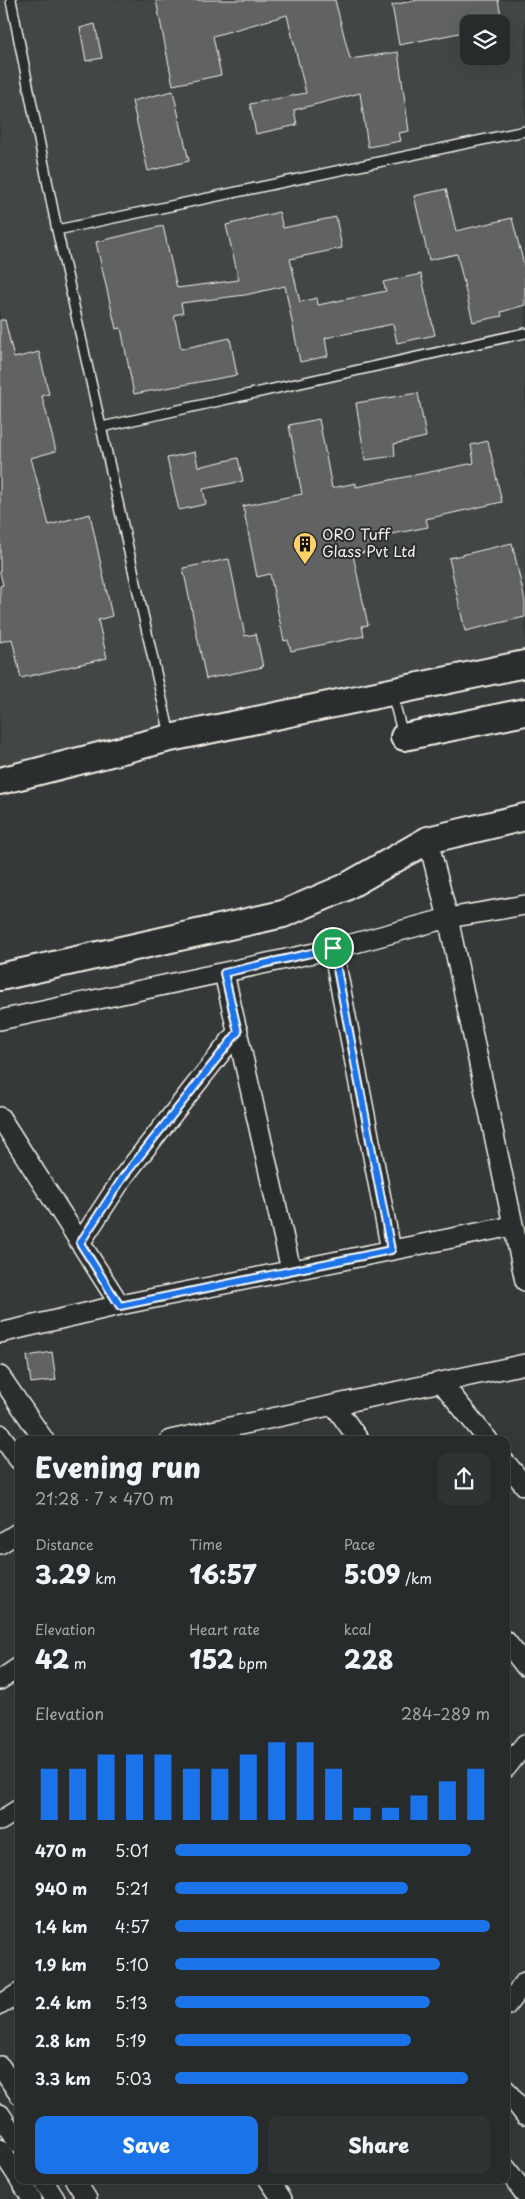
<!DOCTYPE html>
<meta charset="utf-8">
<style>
body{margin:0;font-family:"Playpen Sans",sans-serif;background:#303333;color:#f1f3f6;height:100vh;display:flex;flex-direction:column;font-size:19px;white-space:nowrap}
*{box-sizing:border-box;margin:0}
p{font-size:16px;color:#a5a7a9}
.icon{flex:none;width:28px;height:28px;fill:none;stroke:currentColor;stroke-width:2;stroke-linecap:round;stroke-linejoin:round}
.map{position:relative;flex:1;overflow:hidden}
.details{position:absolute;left:15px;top:1436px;width:495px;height:748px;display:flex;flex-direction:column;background:#282b2b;border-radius:10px;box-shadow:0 5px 20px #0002,0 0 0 1px #444747}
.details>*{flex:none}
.controls{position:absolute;left:460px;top:15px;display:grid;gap:10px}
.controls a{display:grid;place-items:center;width:50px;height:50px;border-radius:10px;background:#282b2b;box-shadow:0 5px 20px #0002,0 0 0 1px #444747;font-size:25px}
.pin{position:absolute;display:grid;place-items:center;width:42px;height:42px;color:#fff;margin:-21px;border:2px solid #fff;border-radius:50%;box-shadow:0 1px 5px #0007}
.round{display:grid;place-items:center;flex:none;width:52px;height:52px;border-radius:10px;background:#303333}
.overview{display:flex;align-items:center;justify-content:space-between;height:85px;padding:0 20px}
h1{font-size:28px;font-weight:800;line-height:38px}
.metrics{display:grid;grid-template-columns:repeat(3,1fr);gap:8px;height:85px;padding:5px 20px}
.metrics div{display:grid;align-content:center}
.metrics b{font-size:25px;font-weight:800}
.metrics small{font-size:14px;font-weight:400}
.metrics p{font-size:14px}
.chart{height:140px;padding:10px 20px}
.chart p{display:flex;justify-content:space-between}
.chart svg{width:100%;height:90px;margin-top:5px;stroke:#1a73e8;stroke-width:6}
.cta{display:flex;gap:10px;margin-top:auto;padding:10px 20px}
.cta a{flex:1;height:58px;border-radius:10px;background:#1a73e8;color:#fff;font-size:20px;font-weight:800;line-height:58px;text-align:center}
.cta a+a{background:#303333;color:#f1f3f6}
ul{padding:0 20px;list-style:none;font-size:16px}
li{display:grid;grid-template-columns:80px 60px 1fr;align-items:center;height:38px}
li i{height:12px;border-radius:6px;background:#1a73e8}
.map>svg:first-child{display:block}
.built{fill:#434645;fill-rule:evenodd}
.building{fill:#616362;stroke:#f4f1e8}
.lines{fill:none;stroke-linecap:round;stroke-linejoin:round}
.service-casing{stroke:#f4f1e8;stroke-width:12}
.minor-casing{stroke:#f4f1e8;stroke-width:22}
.secondary-casing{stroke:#f4f1e8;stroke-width:30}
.service{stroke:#2a2d2e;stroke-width:9}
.minor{stroke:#2a2d2e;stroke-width:19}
.secondary{stroke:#2a2d2e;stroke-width:26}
.route-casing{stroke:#fff;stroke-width:10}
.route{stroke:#1a73e8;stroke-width:6}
.labels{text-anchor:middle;stroke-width:4;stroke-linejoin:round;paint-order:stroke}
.poi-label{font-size:15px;fill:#f4f1e8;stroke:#2a2d2e;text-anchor:start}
</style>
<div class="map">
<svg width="525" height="2199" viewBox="0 0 525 2199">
<rect width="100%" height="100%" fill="#363939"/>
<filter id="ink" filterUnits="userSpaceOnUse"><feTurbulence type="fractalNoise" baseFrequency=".02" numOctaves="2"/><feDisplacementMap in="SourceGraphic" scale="10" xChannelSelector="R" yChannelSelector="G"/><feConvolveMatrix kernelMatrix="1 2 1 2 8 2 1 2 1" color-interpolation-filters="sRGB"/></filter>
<g filter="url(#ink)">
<!-- built -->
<path class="built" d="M0,0H525V658L0,771ZM469,24H501V56H469Z"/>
<!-- building -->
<path class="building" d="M156,0H335L350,59L398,52L409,131L399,133L401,141L368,147L360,93L294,110L297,125L256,134L250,104L306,93L287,15L213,36L221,75L173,85Z
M418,0H498L503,24H469V31L399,45L392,5Z
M95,24L102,58L86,61L80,28Z
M173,91L189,161L148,171L132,101Z
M446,189L456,231L512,218L525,269V305L501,312L502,316L473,322L457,254L429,260L414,196Z
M279,212L283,228L336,217L342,248L290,259L300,302L317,298L318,305L386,291L383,282L421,274L435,335L397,343L393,324L325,338L328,356L300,362L285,286L245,295L181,303L183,313L174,315L181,349L230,338L237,375L134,394L121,328L116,329L96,242L163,226L177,288L239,280L226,225Z
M0,320H5L14,358L39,352L49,394L42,396L56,451L31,458L49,525L90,514L112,616L98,620L107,658L21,678L12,639L0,642V586L3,585L0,573Z
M418,393L426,437L394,444L395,456L365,460L356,403Z
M319,419L332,488L356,483V487L474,463L471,445L488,441L502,502L426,519L428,527L367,539L370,551L353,555L368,625L362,626L364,636L291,651L288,640L284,641L270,574L257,577L243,506L302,494L289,425Z
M195,452L198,467L238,458L243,481L203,489L206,504L179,510L167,458Z
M512,543L525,601V617L465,631L449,558Z
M229,559L245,636L256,634L263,667L206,679L183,568Z
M52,1352L56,1380L31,1383L27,1356Z"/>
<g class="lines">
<!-- service casing -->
<g class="service-casing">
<path id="service" d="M11,0L57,230L170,735
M57,230L525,131
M102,427L525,333
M392,694L403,735"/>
</g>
<!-- minor casing -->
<g class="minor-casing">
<path id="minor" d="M428,840L448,918L525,1281
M333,949L391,1250
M224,973L291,1270
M0,1020L333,949L448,918L525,905
M0,1117L120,1305
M80,1243L124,1176L238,1031
M0,1333L120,1305L512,1226
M0,1376L44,1440
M442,1383L488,1440
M334,1405L359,1440
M0,1434L19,1460
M170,1440L525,1364
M506,1463L525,1486
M0,1544L19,1532
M506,1641L525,1666
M0,1680L19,1667
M506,1768L525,1744
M0,1821L19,1809
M0,2005L19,1993
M506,2006L525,1982
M0,2066L19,2094
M506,2090L525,2115
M0,2114L19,2143
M0,2149L19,2178
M506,2168L525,2194
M20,2180L32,2199
M43,2180L55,2199
M75,2180L87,2199
M269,2180L282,2199"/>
</g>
<!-- secondary casing -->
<g class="secondary-casing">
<path id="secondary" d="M404,737L525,712
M0,781L170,738L525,664
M0,977L283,914L344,888L428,840L525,817"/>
</g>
<!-- service -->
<use href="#service" class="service"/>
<!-- minor -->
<use href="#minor" class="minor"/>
<!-- secondary -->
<use href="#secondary" class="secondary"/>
</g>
</g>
<g class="lines" filter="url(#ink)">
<!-- route casing -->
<g class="route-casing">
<path id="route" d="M333,948L391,1250L120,1306L80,1243L124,1176L238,1032L224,973Z"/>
</g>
<!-- route -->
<use href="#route" class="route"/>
</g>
<!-- icons -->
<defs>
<g id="building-pin" transform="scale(1.25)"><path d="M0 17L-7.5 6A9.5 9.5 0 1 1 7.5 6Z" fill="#ffd166" stroke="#2a2d2e"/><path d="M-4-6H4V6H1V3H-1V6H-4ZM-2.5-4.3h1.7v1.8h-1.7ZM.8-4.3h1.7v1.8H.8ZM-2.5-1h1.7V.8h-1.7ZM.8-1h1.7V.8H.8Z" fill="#111"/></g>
</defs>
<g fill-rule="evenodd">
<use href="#building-pin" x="305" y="544"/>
</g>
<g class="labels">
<!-- poi labels -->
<g class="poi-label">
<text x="322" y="540">ORO Tuff<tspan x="322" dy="17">Glass Pvt Ltd</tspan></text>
</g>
</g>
</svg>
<div class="controls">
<a><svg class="icon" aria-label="layers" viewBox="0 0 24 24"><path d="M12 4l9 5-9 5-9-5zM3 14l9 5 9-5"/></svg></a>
</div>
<div class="pin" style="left:333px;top:948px;background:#1e9e55"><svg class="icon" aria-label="arrive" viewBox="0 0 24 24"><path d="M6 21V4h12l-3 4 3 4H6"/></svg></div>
<section class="details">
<div class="overview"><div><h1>Evening run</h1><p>21:28 · 7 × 470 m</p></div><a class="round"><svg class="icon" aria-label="share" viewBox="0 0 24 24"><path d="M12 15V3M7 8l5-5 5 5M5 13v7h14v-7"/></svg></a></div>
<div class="metrics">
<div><p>Distance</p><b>3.29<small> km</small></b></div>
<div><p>Time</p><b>16:57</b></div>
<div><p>Pace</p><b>5:09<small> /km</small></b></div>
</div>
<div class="metrics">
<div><p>Elevation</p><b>42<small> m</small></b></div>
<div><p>Heart rate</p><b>152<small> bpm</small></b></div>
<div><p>kcal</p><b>228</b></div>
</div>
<div class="chart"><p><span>Elevation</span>284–289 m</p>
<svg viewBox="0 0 160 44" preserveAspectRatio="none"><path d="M5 44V19M15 44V19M25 44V12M35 44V12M45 44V12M55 44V19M65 44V19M75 44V12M85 44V6M95 44V6M105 44V19M115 44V38M125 44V38M135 44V32M145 44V25M155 44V19"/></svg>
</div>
<ul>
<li><b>470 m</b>5:01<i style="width:94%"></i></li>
<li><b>940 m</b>5:21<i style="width:74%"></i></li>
<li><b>1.4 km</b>4:57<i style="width:100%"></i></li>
<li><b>1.9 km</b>5:10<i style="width:84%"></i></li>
<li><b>2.4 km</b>5:13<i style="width:81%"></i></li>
<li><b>2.8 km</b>5:19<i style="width:75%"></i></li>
<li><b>3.3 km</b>5:03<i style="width:93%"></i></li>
</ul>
<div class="cta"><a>Save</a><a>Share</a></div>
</section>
</div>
